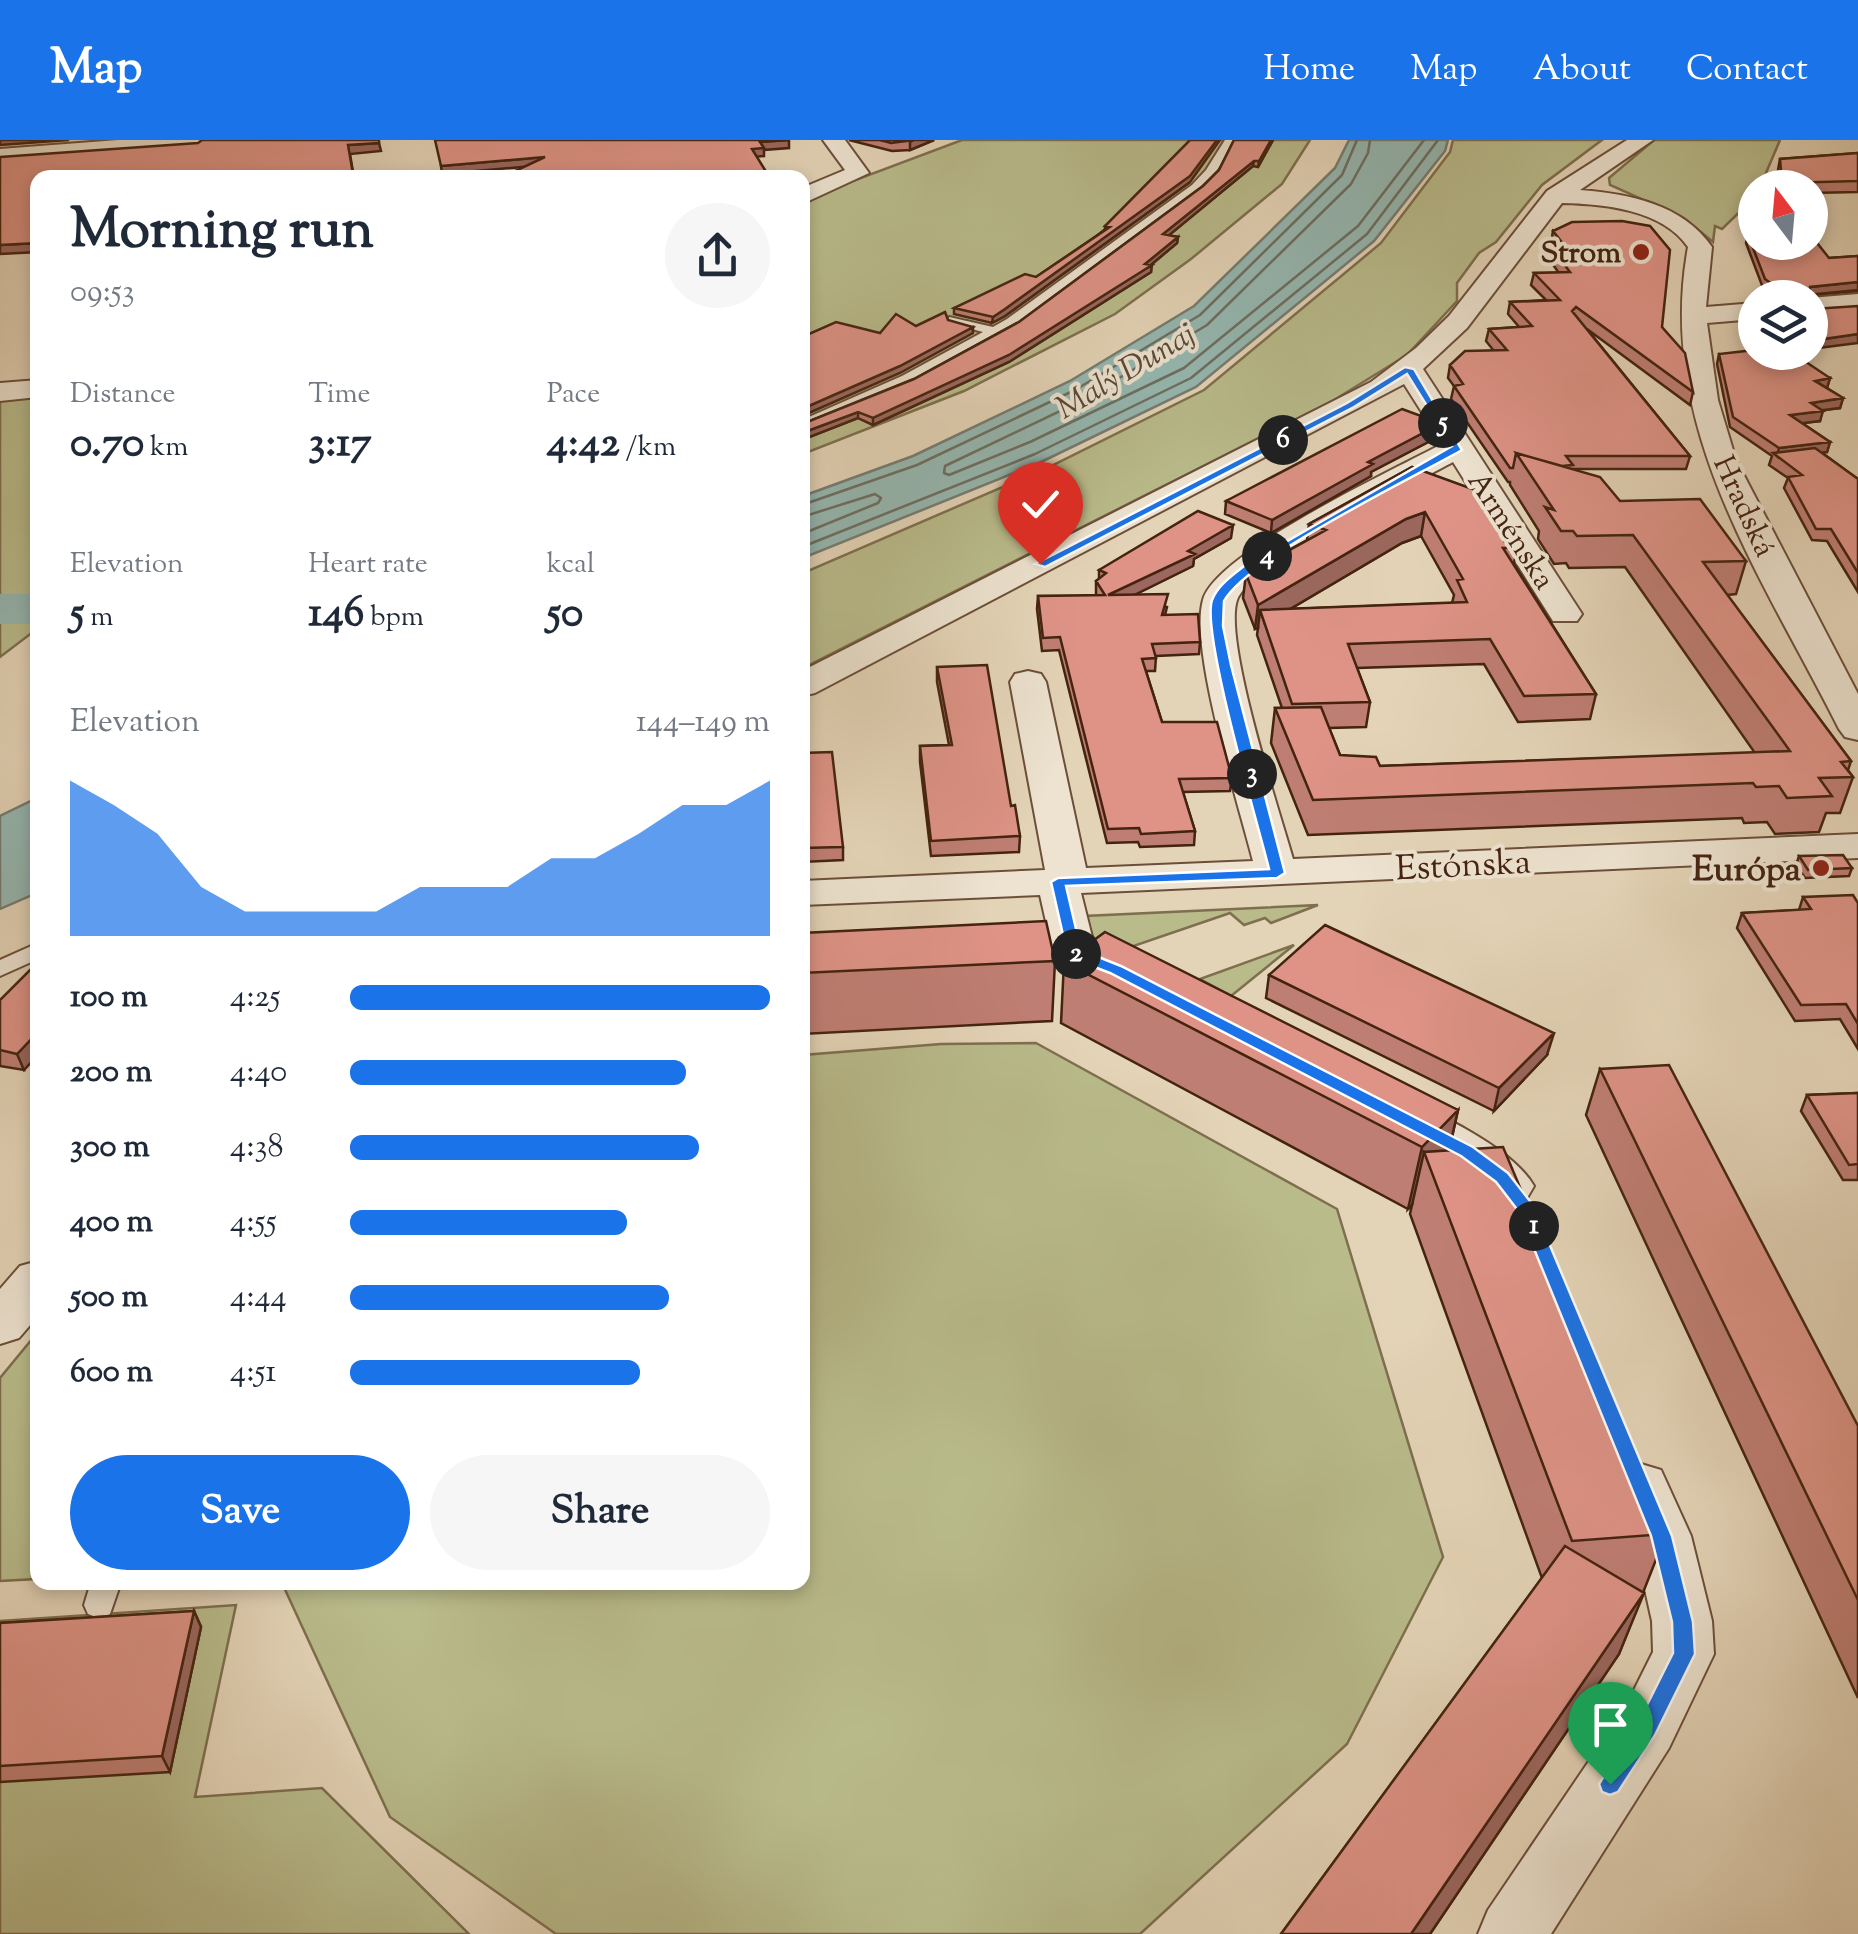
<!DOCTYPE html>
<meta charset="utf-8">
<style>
body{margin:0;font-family:"Sorts Mill Goudy",serif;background:#f6f6f7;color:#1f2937;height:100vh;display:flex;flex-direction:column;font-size:38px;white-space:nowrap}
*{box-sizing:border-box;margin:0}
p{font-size:32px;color:#747a83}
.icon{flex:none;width:55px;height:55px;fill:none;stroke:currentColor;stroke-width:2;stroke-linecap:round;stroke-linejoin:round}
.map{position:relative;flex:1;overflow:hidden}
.drawer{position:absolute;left:30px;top:30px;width:780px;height:1420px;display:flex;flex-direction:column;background:#fff;border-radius:20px;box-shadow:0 5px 15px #0003}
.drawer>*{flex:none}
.needle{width:65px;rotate:344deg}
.tools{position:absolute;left:1738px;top:30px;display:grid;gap:20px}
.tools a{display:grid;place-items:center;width:90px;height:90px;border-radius:50%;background:#fff;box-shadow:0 5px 15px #0003;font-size:50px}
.pin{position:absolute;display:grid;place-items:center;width:85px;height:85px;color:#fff;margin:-102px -42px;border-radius:50% 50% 50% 0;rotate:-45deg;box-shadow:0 0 10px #0007}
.pin .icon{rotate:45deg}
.km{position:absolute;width:50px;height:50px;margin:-25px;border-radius:50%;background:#222;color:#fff;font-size:28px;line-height:50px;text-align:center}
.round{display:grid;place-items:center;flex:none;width:105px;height:105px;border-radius:52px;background:#f6f6f7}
.summary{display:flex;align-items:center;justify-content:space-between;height:170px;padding:0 40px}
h1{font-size:55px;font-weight:700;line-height:75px}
.stats{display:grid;grid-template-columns:repeat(3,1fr);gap:15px;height:170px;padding:10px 40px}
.stats div{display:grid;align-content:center}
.stats b{font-size:42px;font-weight:700}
.stats small{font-size:28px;font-weight:400}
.stats p{font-size:28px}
.chart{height:280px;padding:20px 40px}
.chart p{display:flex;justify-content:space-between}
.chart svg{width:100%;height:180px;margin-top:10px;fill:#1a73e8;opacity:.7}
.primary-button{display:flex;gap:20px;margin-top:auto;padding:20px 40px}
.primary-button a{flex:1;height:115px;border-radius:60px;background:#1a73e8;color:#fff;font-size:40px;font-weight:700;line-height:115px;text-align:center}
.primary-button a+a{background:#f6f6f7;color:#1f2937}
ul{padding:0 40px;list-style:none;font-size:32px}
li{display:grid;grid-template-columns:160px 120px 1fr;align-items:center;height:75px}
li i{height:25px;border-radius:12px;background:#1a73e8}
header{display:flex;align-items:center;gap:60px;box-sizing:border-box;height:140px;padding:0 50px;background:#1a73e8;color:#fff}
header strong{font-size:48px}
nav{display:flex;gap:55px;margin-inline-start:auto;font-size:35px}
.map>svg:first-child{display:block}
.green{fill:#b9bb8b;stroke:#7e6f4e;stroke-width:2.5}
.water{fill:#95b8b2;stroke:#757c71;stroke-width:2.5}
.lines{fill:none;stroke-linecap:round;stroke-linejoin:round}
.shore{stroke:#6c6e61;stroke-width:2.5}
.river{fill:#95b8b2;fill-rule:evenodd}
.service-casing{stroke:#6c4f3a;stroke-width:4}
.minor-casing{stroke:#6c4f3a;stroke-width:4}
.service{fill:#ede3d0;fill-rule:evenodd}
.minor{fill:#ede3d0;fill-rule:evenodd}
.wall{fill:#bf7e73;stroke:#442310;stroke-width:2.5;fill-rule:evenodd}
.shaded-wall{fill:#9b675e;stroke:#442310;stroke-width:2.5}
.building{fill:#de9386;stroke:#442310;stroke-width:2.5}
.route{fill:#1a73e8;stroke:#fff;stroke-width:2.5}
.poi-dot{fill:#8f2418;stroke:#ede3d0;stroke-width:4}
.labels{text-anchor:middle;stroke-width:8;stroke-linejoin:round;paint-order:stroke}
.far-poi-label{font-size:30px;font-weight:bold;fill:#442310;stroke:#ede3d0;text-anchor:end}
.far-street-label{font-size:30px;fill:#442310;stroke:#ede3d0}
.far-water-label{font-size:32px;font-style:italic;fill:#584838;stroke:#ede3d0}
.street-label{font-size:35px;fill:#442310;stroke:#ede3d0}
.poi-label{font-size:35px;font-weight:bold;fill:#442310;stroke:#ede3d0;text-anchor:end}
</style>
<header>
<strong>Map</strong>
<nav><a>Home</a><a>Map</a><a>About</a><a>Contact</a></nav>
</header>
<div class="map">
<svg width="1858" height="1794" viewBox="0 0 1858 1794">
<rect width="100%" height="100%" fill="#e4d4b7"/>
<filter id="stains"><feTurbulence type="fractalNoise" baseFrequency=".002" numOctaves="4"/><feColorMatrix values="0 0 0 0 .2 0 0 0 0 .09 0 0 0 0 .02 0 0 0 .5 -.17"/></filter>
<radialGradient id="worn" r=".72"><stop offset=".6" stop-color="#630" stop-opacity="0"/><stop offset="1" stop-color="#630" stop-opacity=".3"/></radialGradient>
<!-- green -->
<path class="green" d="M962,0H1310L1282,44L1191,119L1115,174L964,251L803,314L802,60Z
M1453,0H1602L1542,45L1496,102L1479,113L1457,143V161L1407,215L1334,260L803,528V433L1049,327L1204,250L1381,103L1450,12Z
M1654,0H1780L1760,47L1755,48V57L1722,89L1715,86L1713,102L1684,78L1610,45L1609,38Z
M37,251V489L0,517V256Z
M1318,765L1271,783L1265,778L1244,785L1230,773L1122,810L1095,802L1085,776Z
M1294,805L1231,856L1200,839Z
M1036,903L1337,1069L1443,1417L1347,1604L1140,1794H556L390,1677L282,1443L802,1442L803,915L941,904Z
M37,1193V1439L0,1441V1238Z
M236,1465L195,1657L322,1648L469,1794H0V1481Z"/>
<!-- water -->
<path class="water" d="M1349,0H1448L1445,11L1374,101L1196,247L1039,323L803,418V356L913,316L1070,241L1194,166L1335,28Z
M37,658V753L0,769V676Z"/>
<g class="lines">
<!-- shore -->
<path class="shore" d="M1370,0L1368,13L1351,44L1207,185L1081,261L945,326L944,333L949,335L1030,302L1184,228L1358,86L1424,0
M802,365L917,325L1075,250L1200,175L1342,35L1357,0
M802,377L875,354L881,358L878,363L802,394
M802,407L1035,314L1191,238L1367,94L1438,0"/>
<!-- river -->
<path class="river" d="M0,454H38V484H0Z"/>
<!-- service casing -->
<g class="service-casing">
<path id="service" d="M1225,0H1235L1215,34L1200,49L1017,185L912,242L802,290V280L902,236L983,192L949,183V177L993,187L1007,179L1192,45L1206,30Z
M38,803V819L0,836V820Z
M91,1442H121L110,1474L99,1478L88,1474L84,1465Z"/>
</g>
<!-- minor casing -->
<g class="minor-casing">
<path id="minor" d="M118,0H211L200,7L0,23V9Z
M823,0H845L869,33L802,64V48L845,30Z
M1627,0H1653L1580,50C1630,54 1682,64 1712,107L1706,167L1755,163V179L1707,183L1718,260L1736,320L1858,554V600L1845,597L1839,589C1761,434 1655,286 1688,107C1662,69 1603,64 1562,63L1467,188L1423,229L1582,474L1577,481H1553L1453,322C1415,343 1248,425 1237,460C1223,501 1279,670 1293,719L1858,694V718L1081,753L1094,805L1145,827L1152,837L1145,847L1130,851L1115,847L1059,822L1053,813L1040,755L802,765V741L1045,730L1010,542L1015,534L1028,531L1041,534L1046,542L1086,728L1253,721C1239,665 1189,510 1203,460C1215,413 1395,329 1442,304L1404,244L815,553L802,556V531L1371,242L1416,208L1449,176L1547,51Z
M1858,154V170L1810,174V158Z
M38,240V257L0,261V243Z
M1395,958C1436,970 1513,1009 1534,1046L1527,1058L1510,1063L1493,1058L1450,1024L1378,985L1372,974L1378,963Z
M38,1121V1176L19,1198L0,1204V1149L20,1126Z
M1641,1324L1661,1330L1691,1396L1712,1481L1714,1514L1669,1608L1551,1794H1478L1488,1770L1625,1568L1653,1512L1652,1481L1633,1396L1613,1347L1621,1330Z"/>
</g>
<!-- service -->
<use href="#service" class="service"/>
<!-- minor -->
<use href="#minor" class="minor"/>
</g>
<!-- wall -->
<path class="wall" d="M849,0H934L910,10L892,11Z
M1234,0H1273L1258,27L1253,26L1169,95L1178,97L1177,103L1151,125V132L1009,222L873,285L858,278L802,300V284L914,239L1019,182L1203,46L1219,30Z
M1858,13V52L1810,53V48H1779L1778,30L1780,19Z
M1190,42L1005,176L992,183L954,174V168L1036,137L1105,90V86Z
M1553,91L1662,187L1693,252L1690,265L1587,189L1690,316L1686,329H1574L1620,361L1746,421L1736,454L1727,455L1851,621L1848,630L1853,637L1840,673H1826L1819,692L1775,694L1767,682L1744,683L1742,678L1308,695L1271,603L1275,568H1282L1257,495L1258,488L1255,489L1243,458L1246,434L1307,400L1309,384L1412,327L1518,401L1514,424L1596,554L1590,579L1518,582L1484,524L1357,528L1370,562L1366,587L1329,588L1340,615L1380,626L1755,613L1625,427L1569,428L1566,423L1554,424L1538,399L1539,391L1510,345V342H1508L1451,259L1454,246L1448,238L1450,225L1494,211L1486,201L1489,189L1519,187L1508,174L1510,162L1546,160L1531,145L1534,133H1559L1551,122L1553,110H1557L1551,103ZM1421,396L1454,455L1452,463L1290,469L1402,403Z
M1748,95L1829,118L1858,116V151L1809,155V158H1777L1763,148L1746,103Z
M1755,176V191L1747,185L1750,177Z
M1719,214L1830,238L1827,248L1843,258L1840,268L1822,270L1820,281L1802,283L1830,302L1827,312H1821L1858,339V452L1827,401L1812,400L1784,348L1788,338L1769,325L1772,316L1730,287L1717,224Z
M1436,286L1434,299L1371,332V336L1271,393L1225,374L1226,361Z
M1231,398L1194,419L1193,426L1134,455L1167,467L1165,475L1200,502L1199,514L1156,516L1155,531H1146L1162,582L1232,638L1230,651L1183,652L1195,691L1194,705L1140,707L1138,702L1107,703L1059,510L1042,511L1037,469L1038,456H1096V441L1099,439V430Z
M937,527L1011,666L1020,696L1019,712L931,716L920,622V606L949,605L937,542Z
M802,613L843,707V720L802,722Z
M1799,716L1852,728L1849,736L1805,738L1796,725Z
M1803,757L1858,763V909L1840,879L1795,881L1737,788L1742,773L1799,770Z
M802,793L1055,821L1052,881L802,894Z
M1064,822L1458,970L1449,1011L1666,1394L1619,1514L1430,1794H1281L1542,1438L1410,1074L1412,1065L1408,1069L1061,883Z
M1269,835L1547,915L1494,971L1266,858Z
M0,860L24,930L0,926Z
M1600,929L1858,1286V1558L1586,975Z
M1858,953V1040H1843L1801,971L1807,955Z
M194,1471L201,1487L170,1632L0,1642V1483Z"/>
<!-- shaded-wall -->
<path class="shaded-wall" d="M0,0H69L0,5Z
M789,0V8L764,10V16L752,17V9L760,2Z
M914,0H934L910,10V2Z
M1217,0H1220L1190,42L1005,176L992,183L993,177L1005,169Z
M1271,0H1273L1258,27L1259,21Z
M379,3L381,11L350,14L354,38H344L348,5Z
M545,17L546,25L442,34L441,26Z
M1254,21L1253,26L1162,101L1163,94Z
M1178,97L1177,103L1147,128L1152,125L1151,132L1009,222L873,285V278L1145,124Z
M38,103V112L0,114V105Z
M1858,142V150L1807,155L1810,147Z
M973,187V193L900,233L802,276V269Z
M1858,194V203L1810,209V201Z
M1830,238L1827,248L1815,241Z
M1843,258L1840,268L1808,272L1811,263Z
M1823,271L1820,281L1787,285L1790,275Z
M858,272V278L802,300V293Z
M1436,286L1434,299L1371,332V336L1271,393L1272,380L1368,322Z
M1830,302L1827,312L1779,318L1777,316L1779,308Z
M1425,372L1421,396L1402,403L1265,484L1260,470L1258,488L1255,489L1258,465L1406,379Z
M1233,385L1231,398L1194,419L1193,426L1108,468V455Z
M38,892V915L24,930L17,914Z
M1554,893L1547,915L1494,971L1499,948Z
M1458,970L1444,1032L1424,1012L1412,1065L1408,1069L1422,1007Z
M1644,1453L1619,1514L1430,1794H1411Z
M194,1471L201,1487L170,1632L162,1616Z"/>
<!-- building -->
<path class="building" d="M202,0H379V3L348,5L353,34L344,35V38H38V103L0,105V17L198,3Z
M435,0H789L760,2L764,8L752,9L770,38H500L545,17L441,26Z
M880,0H914L891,3Z
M1190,0H1217L1190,36L1005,169L993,177L954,168L1025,134L1036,137L1110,87L1105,86Z
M1234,0H1271L1259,21H1254L1163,94L1178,97L1145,124L1152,125L1009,215L873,278L858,272L802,293V284L914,239L1019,182L1203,46L1219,30Z
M1858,13V41L1782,43L1780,19Z
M1622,81L1650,86L1670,110L1662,187L1685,213L1693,252L1576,167L1572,171L1690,316H1566L1573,325L1562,326L1516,313L1513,328H1510L1454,246L1463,244L1450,225L1465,211L1507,210L1489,189L1532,186L1510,162L1560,160L1534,133L1570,132L1553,110H1568L1553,91L1572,82Z
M1810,94L1829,118L1858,116V142L1810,147L1809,158H1791L1765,139L1748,95L1755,96V102H1810Z
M1858,166V194L1810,201V167L1813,169Z
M945,172L948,180L973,187L900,226L802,269V197L836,182L880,193L896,174L916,186Z
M1755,210V212H1791L1830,238L1815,241L1843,258L1811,263L1823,271L1790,275L1830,302L1779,308L1733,277L1719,214Z
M1402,269L1432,280L1436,286L1368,322L1373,324L1272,380L1226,361Z
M1815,308L1858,339V433L1831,389H1816L1788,337L1802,335L1773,313Z
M1516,313L1600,337L1620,361L1700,359L1746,421L1703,422L1851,621L1841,622L1853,637L1819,638L1832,656L1787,658L1779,646L1756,647L1753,643L1313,660L1275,568L1321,567L1340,615L1376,617L1380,626L1790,611L1633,395L1577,396L1573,391H1561L1545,367L1554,370Z
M1412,327L1489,355L1518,401L1505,402L1509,408H1503L1596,554L1524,556L1490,499L1348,504L1370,562L1292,564L1260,470L1467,462L1457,440L1463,439L1425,372L1406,379L1258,465L1246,434L1326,390L1309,384Z
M1198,371L1233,385L1188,411L1195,414L1108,455L1168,454L1162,475L1198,474L1200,502L1152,504L1156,518L1142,519L1162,582H1217L1232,638L1179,639L1195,691L1141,694L1139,688L1108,689L1060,497L1043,498L1038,456L1105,455L1096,441L1106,433L1099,430Z
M987,525L1011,666L1015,665L1020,696L931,701L920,606L952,605L937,527Z
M832,612L843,707L802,708V613Z
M1843,715L1852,728L1808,730L1799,716Z
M1853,755L1858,763V884L1846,864L1801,865L1742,773L1811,769L1803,757Z
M1046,781L1055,821L802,833V793Z
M1325,785L1554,893L1499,948L1269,835Z
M1105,792L1458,970L1422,1007L1064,822Z
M38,822V892L17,914L0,910V860Z
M1669,925L1858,1286V1460L1600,929Z
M1858,953V1024L1849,1025L1807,955Z
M1503,1007L1666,1394L1572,1401L1424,1012Z
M1565,1406L1644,1453L1411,1794H1281Z
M194,1471L162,1616L0,1626V1483Z"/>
<!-- route -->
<path class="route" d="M1405,227L1414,229L1462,310C1411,339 1249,417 1224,461L1223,486L1231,525L1285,733L1277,738L1066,746L1081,810L1121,826L1473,1007L1508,1033L1533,1065L1672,1396L1693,1482L1695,1514L1655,1595L1618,1652L1610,1655L1602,1652L1599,1644L1639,1581L1673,1513L1672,1482L1651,1396L1519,1072L1496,1042L1461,1016L1110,833L1068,817L1051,742L1058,738L1269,729C1258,684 1201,493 1212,460C1218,445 1232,436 1244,426L1452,306L1407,234L1354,267L1045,427L1035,424L1347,263Z"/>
<!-- markers -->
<g class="poi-dot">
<circle cx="1641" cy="112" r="10"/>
<circle cx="1821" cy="728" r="10"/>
</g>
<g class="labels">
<!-- far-poi labels -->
<g class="far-poi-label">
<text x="1621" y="122">Strom</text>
</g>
<!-- far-street labels -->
<g class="far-street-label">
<text transform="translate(1745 366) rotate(65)" y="10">Hradská</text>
<text transform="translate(1512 390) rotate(57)" y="10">Arménska</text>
</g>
<!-- far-water labels -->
<g class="far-water-label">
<text transform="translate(1125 230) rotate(-31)" y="11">Malý Dunaj</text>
</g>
<!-- street labels -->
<g class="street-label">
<text transform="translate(1463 724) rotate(-3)" y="12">Estónska</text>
</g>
<!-- poi labels -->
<g class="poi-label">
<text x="1801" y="740">Európa</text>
</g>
</g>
<rect width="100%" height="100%" filter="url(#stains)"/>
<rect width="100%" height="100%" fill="url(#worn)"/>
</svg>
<div class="tools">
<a><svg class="needle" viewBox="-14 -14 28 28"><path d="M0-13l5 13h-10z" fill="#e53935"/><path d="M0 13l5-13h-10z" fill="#747a83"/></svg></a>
<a><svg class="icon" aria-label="layers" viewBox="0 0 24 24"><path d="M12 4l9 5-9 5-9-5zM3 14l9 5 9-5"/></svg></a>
</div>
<div class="pin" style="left:1610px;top:1644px;background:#1e9e55"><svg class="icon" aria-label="arrive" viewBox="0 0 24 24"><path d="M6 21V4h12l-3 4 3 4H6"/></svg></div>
<div class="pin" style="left:1040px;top:424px;background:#d93025"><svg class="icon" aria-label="check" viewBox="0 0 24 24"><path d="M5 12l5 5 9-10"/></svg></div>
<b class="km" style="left:1534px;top:1086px">1</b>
<b class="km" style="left:1076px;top:814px">2</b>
<b class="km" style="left:1252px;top:634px">3</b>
<b class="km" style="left:1267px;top:416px">4</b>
<b class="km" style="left:1443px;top:283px">5</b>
<b class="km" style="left:1283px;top:300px">6</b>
<section class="drawer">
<div class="summary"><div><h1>Morning run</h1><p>09:53</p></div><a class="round"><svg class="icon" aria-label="share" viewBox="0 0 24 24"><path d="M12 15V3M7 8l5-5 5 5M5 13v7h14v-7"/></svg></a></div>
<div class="stats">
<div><p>Distance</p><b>0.70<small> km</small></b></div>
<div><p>Time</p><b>3:17</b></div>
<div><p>Pace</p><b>4:42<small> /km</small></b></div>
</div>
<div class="stats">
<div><p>Elevation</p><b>5<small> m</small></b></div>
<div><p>Heart rate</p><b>146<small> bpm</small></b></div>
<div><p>kcal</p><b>50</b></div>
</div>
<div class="chart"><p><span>Elevation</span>144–149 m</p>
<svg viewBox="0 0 160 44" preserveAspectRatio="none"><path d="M0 44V6L10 12L20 19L30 32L40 38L50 38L60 38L70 38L80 32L90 32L100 32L110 25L120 25L130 19L140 12L150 12L160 6V44z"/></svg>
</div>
<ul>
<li><b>100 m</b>4:25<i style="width:100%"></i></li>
<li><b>200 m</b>4:40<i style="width:80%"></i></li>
<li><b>300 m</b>4:38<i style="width:83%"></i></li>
<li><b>400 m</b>4:55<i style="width:66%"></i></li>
<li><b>500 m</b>4:44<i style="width:76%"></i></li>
<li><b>600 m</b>4:51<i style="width:69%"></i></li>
</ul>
<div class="primary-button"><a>Save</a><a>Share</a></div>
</section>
</div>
